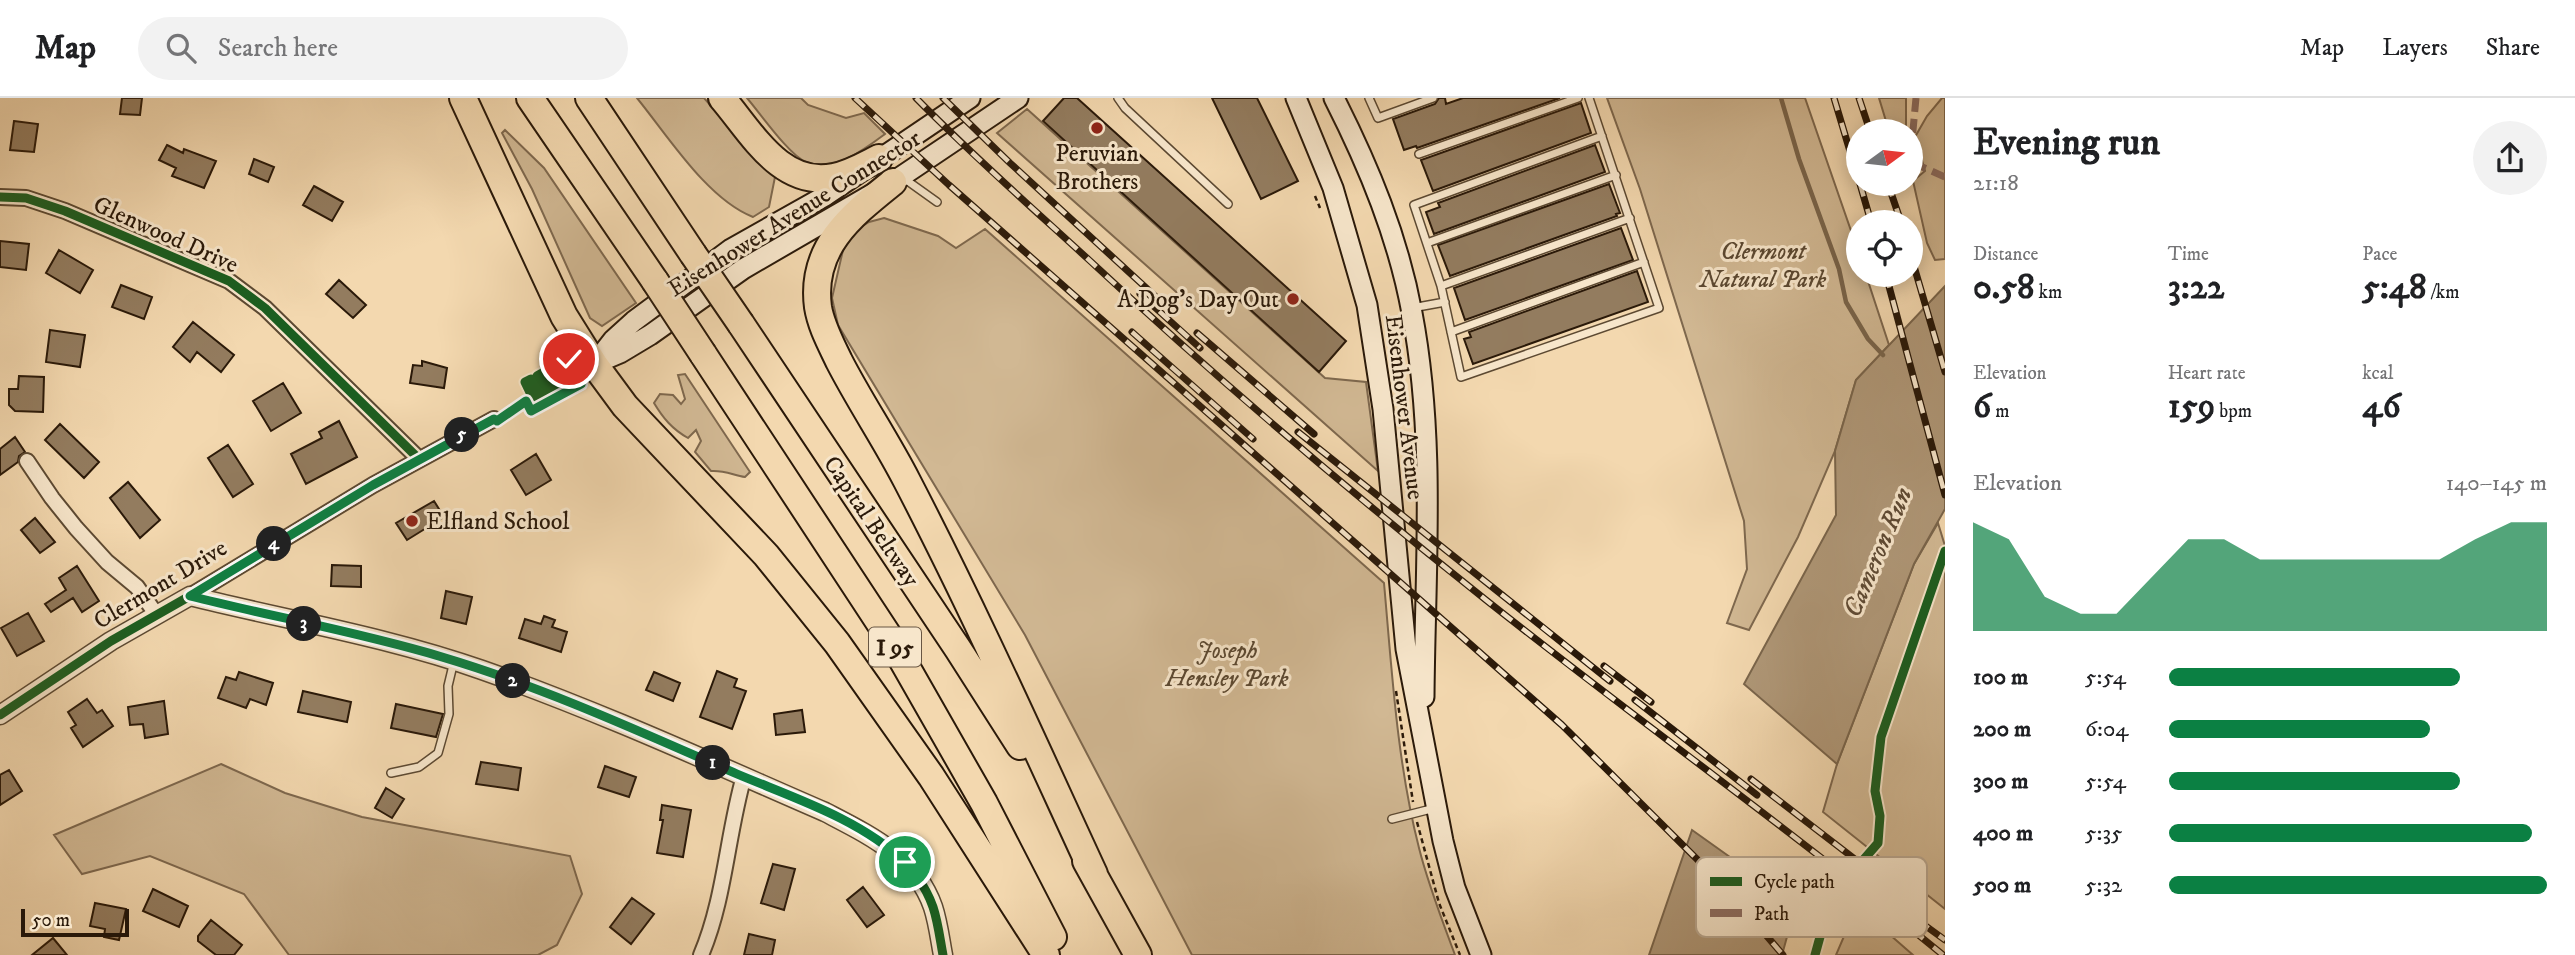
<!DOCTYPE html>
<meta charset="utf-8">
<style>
body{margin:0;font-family:"IM FELL DW Pica",serif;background:#f2f2f2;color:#202124;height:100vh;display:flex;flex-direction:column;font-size:26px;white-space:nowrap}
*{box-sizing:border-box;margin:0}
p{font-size:23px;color:#757577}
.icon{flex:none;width:38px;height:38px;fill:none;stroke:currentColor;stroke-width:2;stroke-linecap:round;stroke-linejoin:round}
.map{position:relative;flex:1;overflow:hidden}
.details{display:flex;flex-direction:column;background:#fff;width:630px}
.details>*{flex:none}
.needle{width:46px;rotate:75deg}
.buttons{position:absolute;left:1846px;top:21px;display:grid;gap:14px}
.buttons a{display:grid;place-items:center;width:77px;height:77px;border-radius:50%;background:#fff;box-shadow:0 4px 18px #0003;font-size:35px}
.scale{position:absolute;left:21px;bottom:18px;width:108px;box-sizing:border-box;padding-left:7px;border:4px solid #2a1909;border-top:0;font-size:19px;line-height:24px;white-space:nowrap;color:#2a1909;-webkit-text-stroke:5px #f7e6cb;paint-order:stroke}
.pin{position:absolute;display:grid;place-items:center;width:60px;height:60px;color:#fff;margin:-30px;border:4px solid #fff;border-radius:50%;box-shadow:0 2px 7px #0007}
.km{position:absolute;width:35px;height:35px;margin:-18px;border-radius:50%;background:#222;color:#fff;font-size:19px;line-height:35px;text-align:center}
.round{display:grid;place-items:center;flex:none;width:74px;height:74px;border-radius:37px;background:#f2f2f2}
.overview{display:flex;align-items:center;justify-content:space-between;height:119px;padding:0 28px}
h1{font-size:38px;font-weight:700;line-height:52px}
.stats{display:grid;grid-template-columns:repeat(3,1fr);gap:10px;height:119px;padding:7px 28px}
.stats div{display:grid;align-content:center}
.stats b{font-size:35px;font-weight:700}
.stats small{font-size:19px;font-weight:400}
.stats p{font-size:19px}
.chart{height:196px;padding:14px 28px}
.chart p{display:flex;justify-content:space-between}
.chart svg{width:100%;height:126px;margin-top:7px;fill:#0b8043;opacity:.7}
ul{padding:0 28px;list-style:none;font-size:23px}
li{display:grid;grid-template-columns:112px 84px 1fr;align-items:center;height:52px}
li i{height:18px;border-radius:9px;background:#0b8043}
header{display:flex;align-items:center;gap:42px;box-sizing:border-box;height:98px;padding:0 35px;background:#fff;border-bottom:2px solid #e0e0e0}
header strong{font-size:33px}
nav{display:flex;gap:38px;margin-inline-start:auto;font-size:24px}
.search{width:490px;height:63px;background:#f2f2f2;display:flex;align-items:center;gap:18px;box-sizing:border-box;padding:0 24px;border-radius:38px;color:#757577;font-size:26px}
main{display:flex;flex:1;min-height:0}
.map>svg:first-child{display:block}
.green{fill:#d1b893;stroke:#7e684e;stroke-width:2}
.water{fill:#af9777;stroke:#7a654b;stroke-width:2}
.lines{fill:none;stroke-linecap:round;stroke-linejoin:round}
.stream{stroke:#7a654b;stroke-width:4.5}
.building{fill:#937c5f;stroke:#2a1909;stroke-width:2}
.service-casing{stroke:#5c4932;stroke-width:10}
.minor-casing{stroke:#5c4932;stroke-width:18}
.tertiary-casing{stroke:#5c4932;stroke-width:21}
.secondary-casing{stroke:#2a1909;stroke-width:23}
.motorway-casing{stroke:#2a1909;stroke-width:30}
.path{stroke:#2a1909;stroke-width:2.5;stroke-dasharray:5 3.5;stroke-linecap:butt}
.service{stroke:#f7e6cb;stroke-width:7}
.minor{stroke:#f7e6cb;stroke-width:14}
.tertiary{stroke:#f7e6cb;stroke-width:18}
.secondary{stroke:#f7e6cb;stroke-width:19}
.motorway{stroke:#f3d8af;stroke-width:26}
.rail-casing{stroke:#2a1909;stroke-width:7}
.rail{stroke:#f7e6cb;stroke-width:4.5;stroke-dasharray:13;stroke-linecap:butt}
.motorway-bridge-casing{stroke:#2a1909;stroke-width:30;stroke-linecap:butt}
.motorway-bridge{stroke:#f3d8af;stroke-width:26}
.quiet{stroke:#8d6e63;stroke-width:7;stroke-dasharray:14 7;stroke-linecap:butt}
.cycleway-casing{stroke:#f7e6cb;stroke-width:13}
.cycleway{stroke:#1b5e20;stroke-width:9}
.route-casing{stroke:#fff;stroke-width:14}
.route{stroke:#0b8043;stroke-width:9}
.poi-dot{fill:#8f2418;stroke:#f7e6cb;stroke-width:2.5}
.labels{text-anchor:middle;stroke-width:6;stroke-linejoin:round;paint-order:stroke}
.shield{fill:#f7e6cb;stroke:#685643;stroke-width:2}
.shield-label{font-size:23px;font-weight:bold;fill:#2a1909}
.poi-label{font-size:24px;fill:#2a1909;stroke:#f7e6cb}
.street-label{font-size:24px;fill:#2a1909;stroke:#f7e6cb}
.park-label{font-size:24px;font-style:italic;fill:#5c4932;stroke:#f7e6cb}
.water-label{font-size:26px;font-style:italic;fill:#5f4b35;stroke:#f7e6cb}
.key{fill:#f7e6cb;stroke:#baa891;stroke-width:2}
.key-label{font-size:19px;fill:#2a1909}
</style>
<header>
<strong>Map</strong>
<div class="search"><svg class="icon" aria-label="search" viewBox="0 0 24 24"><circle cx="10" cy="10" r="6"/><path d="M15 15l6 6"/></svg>Search here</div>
<nav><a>Map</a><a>Layers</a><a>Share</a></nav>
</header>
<main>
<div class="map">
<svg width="1945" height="857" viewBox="0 0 1945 857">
<rect width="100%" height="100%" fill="#f3d8af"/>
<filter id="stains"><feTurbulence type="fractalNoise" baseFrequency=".00286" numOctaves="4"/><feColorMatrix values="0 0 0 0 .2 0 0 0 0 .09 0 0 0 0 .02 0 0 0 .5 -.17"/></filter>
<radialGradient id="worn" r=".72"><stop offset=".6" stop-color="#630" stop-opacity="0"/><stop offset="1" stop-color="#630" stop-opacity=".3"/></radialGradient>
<!-- green -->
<path class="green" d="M637,0H704L775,79L769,109L753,119C707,101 668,38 637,0Z
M747,0H801L808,7L846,20L864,15L885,36C865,51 834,75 806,64C789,57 760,15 747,0Z
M1607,0H1805L1858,153V177H1866L1889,247L1856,282L1835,353L1798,439L1749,532L1727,525L1747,471L1744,423L1640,91Z
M1879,0H1906V33H1889Z
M1942,0H1945V161L1935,162L1927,145L1913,83L1925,73L1915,39L1927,18Z
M1027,11L1325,280L1366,284L1378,373L997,35Z
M505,32L544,70L636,205L602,228L590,220L532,91L502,35Z
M884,120L938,138L956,150L985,131L1384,485C1392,574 1397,664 1419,750C1428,786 1442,822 1455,857H1192L1025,537L838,227L832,200L843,152L853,134L869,124Z
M685,276L750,374L745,379C733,377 724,372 711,373L695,354L701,343L696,332L688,340C672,331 663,320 654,305L660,296L673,297L681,306L685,301L678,277Z
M1938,425L1945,448V811L1823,714L1837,666L1914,466Z
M221,666L285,695L362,719L570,758L582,796L557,847L538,857H289L244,796L150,758L82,776L54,737Z
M1857,808L1913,857H1836Z"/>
<!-- water -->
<path class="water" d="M1945,188V411L1914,466L1837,666L1744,586L1836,417L1835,353L1856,282Z
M1692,732L1796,806L1782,857H1649Z"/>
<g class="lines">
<!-- stream -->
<path class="stream" d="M1781,0L1799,61L1839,171L1846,204L1868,241L1883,257"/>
</g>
<!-- building -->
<path class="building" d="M122,0H142L140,17L120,16Z
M1064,0H1077L1346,243L1319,274L1043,23Z
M1212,0H1257L1298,83L1261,101Z
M1439,0H1445L1446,6L1463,0H1560L1417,50L1416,48L1404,52L1393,21L1435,6Z
M1581,5L1591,35L1433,93L1421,62Z
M14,23L38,26L34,54L10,52Z
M167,47L183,55L184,51L216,63L204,90L172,78L176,70L159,62Z
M1595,47L1605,74L1434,136L1426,114L1440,109L1438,105Z
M254,61L274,69L268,84L249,76Z
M1609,86L1620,115L1616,116L1617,118L1450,178L1438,147Z
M314,88L343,104L332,123L303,107Z
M1621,130L1633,162L1465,222L1454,190Z
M0,143L29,146L26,172L0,169Z
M59,152L93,172L80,195L46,175Z
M1637,173L1648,204L1473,266L1464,241L1471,239L1469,234Z
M339,182L366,207L353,220L326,196Z
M121,187L152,199L144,221L112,209Z
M193,224L234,257L221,274L197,254L190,264L173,249Z
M50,232L85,237L80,269L46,264Z
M422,263L447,270L444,290L410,285L413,267L422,268Z
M19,278L44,279L43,314L15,313L9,307V291H18Z
M283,285L301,315L271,333L253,303Z
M339,323L357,359L306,386L291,356L322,340L319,334Z
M60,326L99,364L84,380L45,342Z
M15,339L25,354L19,358L18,364L0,377V351Z
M228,347L253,386L233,399L208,360Z
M536,356L551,382L526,397L511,372Z
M128,384L160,422L140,440L110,400Z
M434,403L444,419L407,442L396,425Z
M35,420L55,444L40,455L21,432Z
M332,467L361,468V489L331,488Z
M77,468L99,503L82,514L73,500L51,514L45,506L66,492L59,480Z
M446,493L472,499L466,526L441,520Z
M28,515L44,543L17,558L1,530Z
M544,518L555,522L552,529L567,534L561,554L519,540L525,521L541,526Z
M717,573L737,581L734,589L746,593L732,631L700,619Z
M239,574L273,585L266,607L250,601L246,610L218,600L226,579L236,582Z
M654,574L680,585L673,603L646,592Z
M303,593L351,604L347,624L298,614Z
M87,601L97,615L102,612L113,628L83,649L71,630L76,627L68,614Z
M164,603L168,636L145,640L143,626L130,627L128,609Z
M396,606L443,616L436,639L391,630Z
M802,612L805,634L776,637L774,616Z
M481,664L521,670L518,692L476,686Z
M605,668L636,679L629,699L598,689Z
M9,672L22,693L0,707V677Z
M386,690L404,701L392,720L375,710Z
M662,707L691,712L683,759L657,755L663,722H660Z
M773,766L795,771L784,812L761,805Z
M863,789L884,817L867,829L847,802Z
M153,791L188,808L179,829L143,813Z
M632,800L654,816L631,846L610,829Z
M95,805L126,811L119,842L104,839L105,831L90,828Z
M211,822L242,847L234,857H216L198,843V838Z
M749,836L775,842L772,857H744Z
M53,840L67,857H32Z"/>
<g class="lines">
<!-- service casing -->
<g class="service-casing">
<path id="service" d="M1118,0L1125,10L1228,106
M1369,0L1378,20L1433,0
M1589,0C1613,70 1636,140 1659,210L1461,279L1441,188L1414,107L1602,38
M1419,56L1578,0
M902,79L937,104
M1427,145L1616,77
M1441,188L1630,120
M1412,210L1445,204
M1451,234L1644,164
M391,675L419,669L438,655L449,616L448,588L454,563
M1392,721L1435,710"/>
</g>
<!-- minor casing -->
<g class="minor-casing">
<path id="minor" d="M0,99L26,100L65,113L229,183L265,210L419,361
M27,363L52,400L76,430L107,464L137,489L156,516
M190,498L373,387L494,321
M701,857C725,801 727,737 744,678"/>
</g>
<!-- tertiary casing -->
<g class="tertiary-casing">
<path id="tertiary" d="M0,617L111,543L190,498C287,522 388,539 482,572C599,613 712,665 825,714C869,737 915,758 933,809C938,824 940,841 943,857"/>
</g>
<!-- secondary casing -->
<g class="secondary-casing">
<path id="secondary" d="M1296,0L1333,90L1367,207L1383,311L1406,551L1443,743L1455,790L1481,857
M1334,0C1369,69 1398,139 1412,215C1436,341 1425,471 1424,599
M595,265L613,242L634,223L731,151L825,98L970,0
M594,266L620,255L650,237L743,171L893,84L1018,0"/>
</g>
<!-- motorway casing -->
<g class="motorway-casing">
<path id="motorway" d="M463,0L564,218L594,266L625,308L766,457L837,545L931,678L1046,857
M530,0L655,183
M589,0L693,156
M722,0C752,35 781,90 834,79C850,76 865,67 879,60
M893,84C852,117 810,149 818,209C821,228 831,246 839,263C860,304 886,342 907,383C974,512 1033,644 1094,776
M741,226L958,551L1020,648
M703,256L891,542L984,705L1053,839
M1086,763L1138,857"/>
</g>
<!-- path -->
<path class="path" d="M1315,98L1320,110
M546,305L579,287
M1396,593L1413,704
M1417,724L1439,805L1460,857"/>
<!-- service -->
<use href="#service" class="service"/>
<!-- minor -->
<use href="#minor" class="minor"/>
<!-- tertiary -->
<use href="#tertiary" class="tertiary"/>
<!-- secondary -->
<use href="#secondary" class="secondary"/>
<!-- motorway -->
<use href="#motorway" class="motorway"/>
<!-- rail casing -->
<g class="rail-casing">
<path id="rail" d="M855,0L949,87L1562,627L1724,788L1783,857
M916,0C971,56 1030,108 1088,161C1216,280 1349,393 1486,502C1637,622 1794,734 1943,857
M943,0L1010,65L1155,198
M1834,0L1858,80
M1859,0L1870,33
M1860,86L1871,124
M1888,86L1901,124
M1911,158L1945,274
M1886,177L1945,397
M1140,196L1200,250
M1132,234L1253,341
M1197,235L1314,336
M1298,334L1610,583
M1604,568L1651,604
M1635,602L1757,697
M1751,681L1917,809
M1897,807L1945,842"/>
</g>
<!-- rail -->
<use href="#rail" class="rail"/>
<!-- motorway-bridge casing -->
<g class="motorway-bridge-casing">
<path id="motorway-bridge" d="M693,156L741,226
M655,183L703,256"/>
</g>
<!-- motorway-bridge -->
<use href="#motorway-bridge" class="motorway-bridge"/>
<!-- quiet -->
<path class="quiet" d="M1916,0L1912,43L1914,62L1920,68L1945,79"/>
<!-- cycleway casing -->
<g class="cycleway-casing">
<path id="cycleway" d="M0,99L26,100L65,113L229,183L265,210L419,361
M537,309L525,284L531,281L541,302L548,298L537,278L544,274L555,295L561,292L551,271L556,268L567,288L574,285L563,264L569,261L581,286L579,287
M0,617L111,543L190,498C287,522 388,539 482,572C599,613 712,665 825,714C869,737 915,758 933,809C938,824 940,841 943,857
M1815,857L1831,799L1878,745L1880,718L1875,693L1881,639L1945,453"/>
</g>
<!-- cycleway -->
<use href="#cycleway" class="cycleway"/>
</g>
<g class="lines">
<!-- route casing -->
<g class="route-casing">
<path id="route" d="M569,261L581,286L531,313L526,303L497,323L494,321L373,387L190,498C273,519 359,534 442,559C543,589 641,634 737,676C794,700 860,721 905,764"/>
</g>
<!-- route -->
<use href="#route" class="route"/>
</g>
<!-- markers -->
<g class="poi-dot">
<circle cx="1097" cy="30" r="7"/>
<circle cx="1293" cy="201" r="7"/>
<circle cx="412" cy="423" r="7"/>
</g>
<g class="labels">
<!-- shield labels -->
<rect class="shield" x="869" y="529.5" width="52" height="39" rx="5"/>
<g class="shield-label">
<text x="895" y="557">I 95</text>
</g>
<!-- poi labels -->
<g class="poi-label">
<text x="1097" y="63">Peruvian<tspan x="1097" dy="28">Brothers</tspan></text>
<text x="1279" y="209" text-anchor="end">A Dog's Day Out</text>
<text x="426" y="431" text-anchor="start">Elfland School</text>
</g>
<!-- street labels -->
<g class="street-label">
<text transform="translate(794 115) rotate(-32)" y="8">Eisenhower Avenue Connector</text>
<text transform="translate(166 136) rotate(24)" y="8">Glenwood Drive</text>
<text transform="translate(1405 309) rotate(83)" y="8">Eisenhower Avenue</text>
<text transform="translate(872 423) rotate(56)" y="8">Capital Beltway</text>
<text transform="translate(160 486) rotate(-31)" y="8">Clermont Drive</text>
</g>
<!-- park labels -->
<g class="park-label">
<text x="1763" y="161">Clermont<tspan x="1763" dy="28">Natural Park</tspan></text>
<text x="1227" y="560">Joseph<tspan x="1227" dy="28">Hensley Park</tspan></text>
</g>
<!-- water labels -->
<g class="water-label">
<text transform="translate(1877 454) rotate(-67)" y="9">Cameron Run</text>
</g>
</g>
<!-- legend -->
<rect x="1696" y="759" width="231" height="80" rx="10" class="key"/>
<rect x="1710" y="779" width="32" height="9" fill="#1b5e20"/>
<rect x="1710" y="811" width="32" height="8" fill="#8d6e63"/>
<g class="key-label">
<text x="1754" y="790">Cycle path</text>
<text x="1754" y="822">Path</text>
</g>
<rect width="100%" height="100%" filter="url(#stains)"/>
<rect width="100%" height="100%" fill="url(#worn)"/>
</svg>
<div class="buttons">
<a><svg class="needle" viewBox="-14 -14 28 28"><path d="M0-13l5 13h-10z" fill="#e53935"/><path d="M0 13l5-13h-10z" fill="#757577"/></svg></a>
<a><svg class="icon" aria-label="locate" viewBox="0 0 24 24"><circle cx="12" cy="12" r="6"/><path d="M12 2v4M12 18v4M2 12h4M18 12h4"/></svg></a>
</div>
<div class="scale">50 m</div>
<div class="pin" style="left:905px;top:764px;background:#1e9e55"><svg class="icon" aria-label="arrive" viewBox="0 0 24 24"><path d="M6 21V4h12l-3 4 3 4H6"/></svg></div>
<div class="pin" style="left:569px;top:261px;background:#d93025"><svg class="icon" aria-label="check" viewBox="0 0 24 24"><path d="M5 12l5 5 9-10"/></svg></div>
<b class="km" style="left:713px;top:665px">1</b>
<b class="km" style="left:513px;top:583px">2</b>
<b class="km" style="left:304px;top:526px">3</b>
<b class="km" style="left:274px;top:446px">4</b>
<b class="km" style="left:462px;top:337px">5</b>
</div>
<section class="details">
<div class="overview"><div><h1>Evening run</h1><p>21:18</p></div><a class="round"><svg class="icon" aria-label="share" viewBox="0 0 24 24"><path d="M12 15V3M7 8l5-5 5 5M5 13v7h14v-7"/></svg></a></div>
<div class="stats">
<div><p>Distance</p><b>0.58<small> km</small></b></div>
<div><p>Time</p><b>3:22</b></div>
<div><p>Pace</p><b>5:48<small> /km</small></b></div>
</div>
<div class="stats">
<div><p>Elevation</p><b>6<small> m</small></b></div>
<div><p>Heart rate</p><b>159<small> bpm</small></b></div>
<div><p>kcal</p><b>46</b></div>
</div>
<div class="chart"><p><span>Elevation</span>140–145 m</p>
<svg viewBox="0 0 160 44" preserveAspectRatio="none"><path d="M0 44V6L10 12L20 32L30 38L40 38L50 25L60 12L70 12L80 19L90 19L100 19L110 19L120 19L130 19L140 12L150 6L160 6V44z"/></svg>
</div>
<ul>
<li><b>100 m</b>5:54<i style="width:77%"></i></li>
<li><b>200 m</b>6:04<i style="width:69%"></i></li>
<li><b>300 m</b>5:54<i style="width:77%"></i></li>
<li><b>400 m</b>5:35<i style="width:96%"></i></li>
<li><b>500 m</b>5:32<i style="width:100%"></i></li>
</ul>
</section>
</main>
